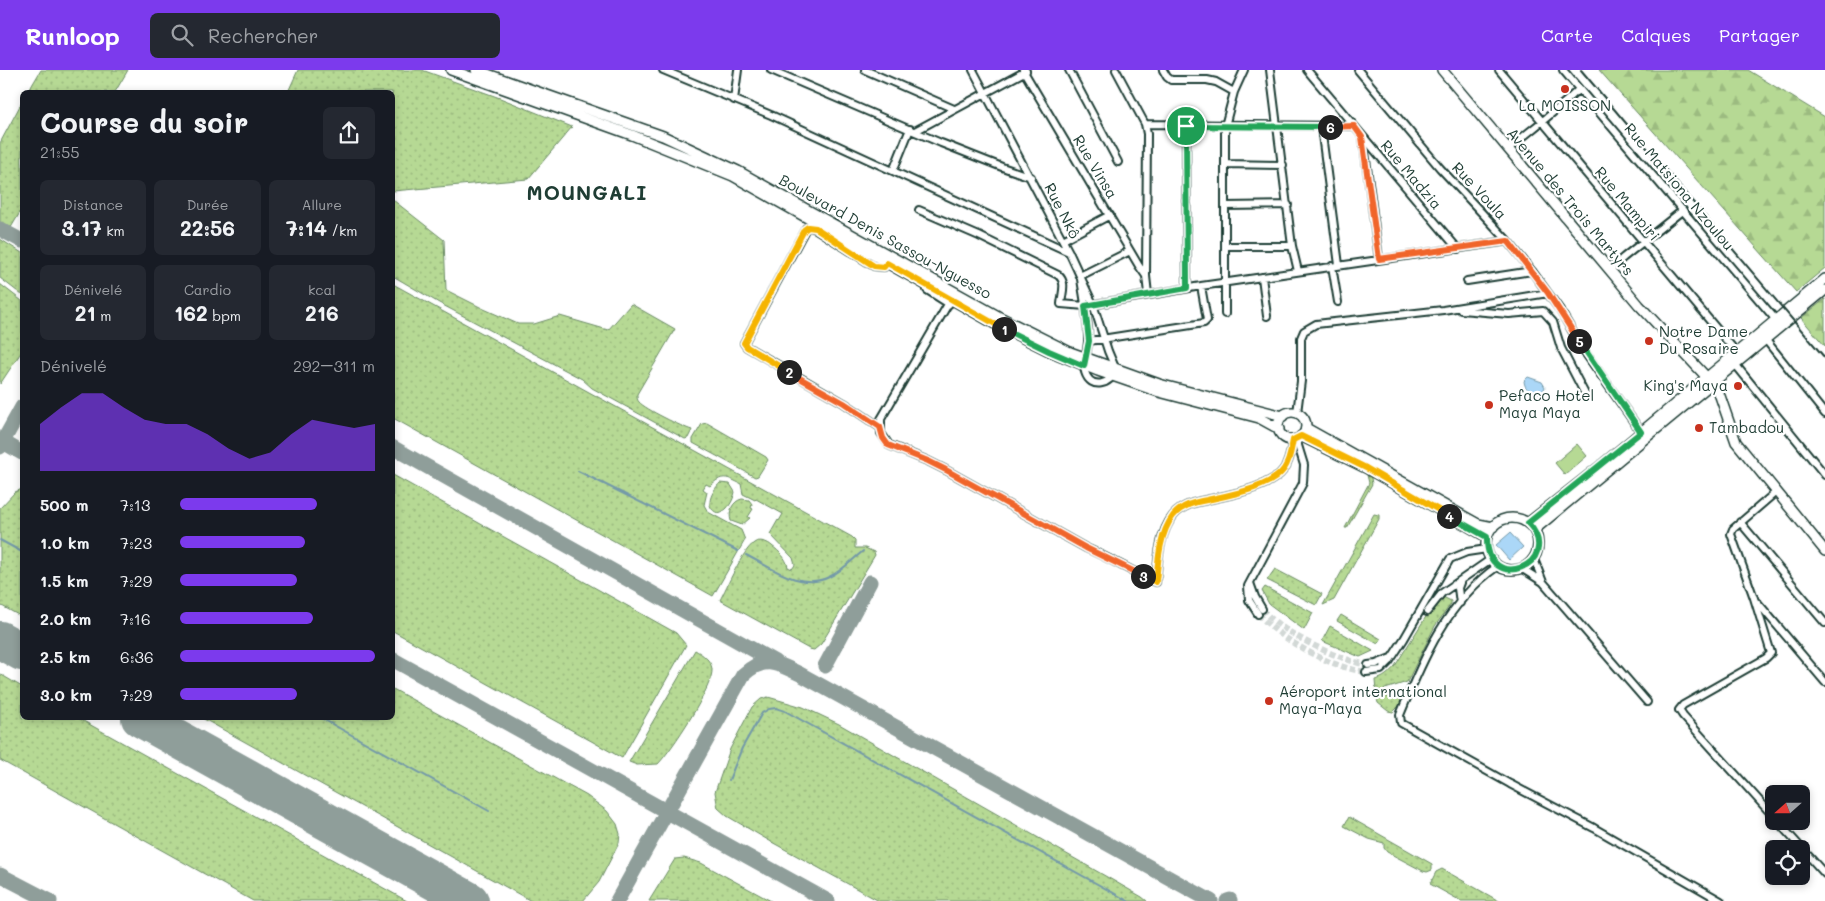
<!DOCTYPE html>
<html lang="fr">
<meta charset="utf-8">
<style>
body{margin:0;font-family:Mali,sans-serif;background:#242831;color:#f1f3f6;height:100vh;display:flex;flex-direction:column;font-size:19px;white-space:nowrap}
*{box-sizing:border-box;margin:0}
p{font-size:16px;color:#9ea1a6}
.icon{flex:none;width:28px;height:28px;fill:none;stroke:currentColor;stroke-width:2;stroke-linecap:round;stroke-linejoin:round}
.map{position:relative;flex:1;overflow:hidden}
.sheet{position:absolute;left:20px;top:20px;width:375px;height:630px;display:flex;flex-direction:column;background:#171b24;border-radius:8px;box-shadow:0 2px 8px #0003}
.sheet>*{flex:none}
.needle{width:32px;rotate:249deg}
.tools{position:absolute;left:1765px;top:715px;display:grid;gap:10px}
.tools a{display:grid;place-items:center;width:45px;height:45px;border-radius:8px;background:#171b24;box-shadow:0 2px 8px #0003;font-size:25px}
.pin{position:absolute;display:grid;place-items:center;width:42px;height:42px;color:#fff;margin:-21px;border:2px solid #fff;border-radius:50%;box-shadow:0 1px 5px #0007}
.km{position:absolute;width:25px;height:25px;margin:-12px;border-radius:50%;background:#222;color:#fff;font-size:14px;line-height:25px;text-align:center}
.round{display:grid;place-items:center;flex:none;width:52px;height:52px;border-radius:8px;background:#242831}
.head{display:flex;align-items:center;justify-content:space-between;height:85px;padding:0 20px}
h1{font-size:28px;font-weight:800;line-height:38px}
.stats{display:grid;grid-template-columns:repeat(3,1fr);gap:8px;height:85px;padding:5px 20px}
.stats div{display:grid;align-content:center;border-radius:8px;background:#242831;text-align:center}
.stats b{font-size:21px;font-weight:800}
.stats small{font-size:14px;font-weight:400}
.stats p{font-size:14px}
.chart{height:140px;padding:10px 20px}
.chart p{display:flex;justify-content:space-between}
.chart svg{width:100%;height:90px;margin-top:5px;fill:#7c3aed;opacity:.7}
ul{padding:0 20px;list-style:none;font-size:16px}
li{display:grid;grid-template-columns:80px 60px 1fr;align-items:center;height:38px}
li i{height:12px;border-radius:6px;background:#7c3aed}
header{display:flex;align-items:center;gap:30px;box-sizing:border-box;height:70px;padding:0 25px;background:#7c3aed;color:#fff}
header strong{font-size:24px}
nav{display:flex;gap:28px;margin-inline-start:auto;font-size:18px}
.search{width:350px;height:45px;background:#242831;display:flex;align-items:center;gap:12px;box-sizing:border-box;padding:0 18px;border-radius:8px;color:#9ea1a6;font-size:19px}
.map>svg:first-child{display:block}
.grass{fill:url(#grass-dots);stroke:#6a8b64}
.forest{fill:url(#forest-firs);stroke:#6a8b64}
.pitch{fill:#b6d994;stroke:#6a8b64}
.water{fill:#abd7f7;stroke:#7399a9}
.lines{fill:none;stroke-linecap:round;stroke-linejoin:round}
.stream{stroke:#7399a9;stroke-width:2}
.taxiway{stroke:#8f9e9a;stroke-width:15}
.runway{stroke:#8f9e9a;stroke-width:38}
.minor-tunnel{stroke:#d2d8d6;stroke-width:6;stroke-dasharray:6 3;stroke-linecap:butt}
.minor-casing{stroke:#1f3d34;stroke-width:10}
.major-casing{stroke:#1f3d34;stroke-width:12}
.minor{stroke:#fff;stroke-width:6}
.major{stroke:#fff;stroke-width:9}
.rail{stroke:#1f3d34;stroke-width:2}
.split-1-casing{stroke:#fff;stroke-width:10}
.split-2-casing{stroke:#fff;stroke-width:10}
.split-3-casing{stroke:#fff;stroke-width:10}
.split-4-casing{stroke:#fff;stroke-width:10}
.split-5-casing{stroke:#fff;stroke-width:10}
.split-6-casing{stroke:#fff;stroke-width:10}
.split-7-casing{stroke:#fff;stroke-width:10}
.split-1{stroke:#22a559;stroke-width:6}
.split-2{stroke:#f5b400;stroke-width:6}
.split-3{stroke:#f0652b;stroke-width:6}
.split-4{stroke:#f5b400;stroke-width:6}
.split-5{stroke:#22a559;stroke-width:6}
.split-6{stroke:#f0652b;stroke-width:6}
.split-7{stroke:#22a559;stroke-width:6}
.poi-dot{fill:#c8321e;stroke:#fff;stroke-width:2}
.labels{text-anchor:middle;stroke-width:4.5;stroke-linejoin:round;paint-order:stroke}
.poi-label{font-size:15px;fill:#1f3d34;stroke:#fff;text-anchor:start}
.street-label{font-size:15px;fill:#1f3d34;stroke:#fff}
.district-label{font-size:20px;font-weight:bold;letter-spacing:1px;fill:#1f3d34;stroke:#fff}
</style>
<header>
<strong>Runloop</strong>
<div class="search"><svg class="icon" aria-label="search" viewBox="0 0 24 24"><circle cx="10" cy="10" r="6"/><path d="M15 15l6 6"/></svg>Rechercher</div>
<nav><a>Carte</a><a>Calques</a><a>Partager</a></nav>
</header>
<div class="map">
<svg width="1825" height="831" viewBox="0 0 1825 831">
<defs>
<pattern id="grass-dots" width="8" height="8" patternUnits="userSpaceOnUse" patternTransform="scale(1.25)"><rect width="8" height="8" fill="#b6d994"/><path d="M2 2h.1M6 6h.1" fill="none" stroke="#9cbb80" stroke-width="1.8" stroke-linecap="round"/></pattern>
<pattern id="forest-firs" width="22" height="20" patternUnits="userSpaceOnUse" patternTransform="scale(1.25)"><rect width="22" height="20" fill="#b6d994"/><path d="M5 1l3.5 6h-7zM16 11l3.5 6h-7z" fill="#9cbb80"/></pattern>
</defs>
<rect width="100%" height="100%" fill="#fff"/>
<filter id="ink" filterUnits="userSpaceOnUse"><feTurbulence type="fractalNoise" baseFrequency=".02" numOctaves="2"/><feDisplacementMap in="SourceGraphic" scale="10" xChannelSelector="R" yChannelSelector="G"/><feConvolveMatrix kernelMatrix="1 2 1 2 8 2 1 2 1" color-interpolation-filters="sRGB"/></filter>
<g filter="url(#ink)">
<!-- grass -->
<path class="grass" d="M41,0H128L115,22H28Z
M298,0H422L500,28L572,57L528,109L393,121L392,22H288Z
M22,32V139L9,161L0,156V73Z
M393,130L444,170L446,220L484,239L518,254H534L560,246L608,260L631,234L675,259L637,324C637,327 637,330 639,332C645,339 682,357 692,360L688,368L685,369L592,318L582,309L439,233L393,206Z
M0,169L22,183V225L0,208Z
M0,214L22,231V281L0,314Z
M393,214L852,467L855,470V478H865L874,482L875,485L821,574L814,580L809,579L720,530C727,517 742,481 754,473C759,469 768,472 772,476C780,482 786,488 788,497L792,499L795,495L793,488L770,464L778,450L779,451L783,444L756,429L755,430L743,424L741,414C727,407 722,404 710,416L706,414L703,419L707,422L704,435L708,442L741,460L745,470L713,526L393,348Z
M707,353L766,387L768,390L758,406L755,407L693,373V369L702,354Z
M393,405L676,563L686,575L622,688L393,561Z
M1367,405L1371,408L1372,414L1347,458H1345L1369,413Z
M720,413L730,414L735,422C733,431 728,441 718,443C703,438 712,421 720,413Z
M22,419V547L0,535V438L15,422Z
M742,429L749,430L752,434L751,438L753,439L748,447L750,448L742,455L731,451C728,441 733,431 742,429Z
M1374,444L1379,445V449L1334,530L1323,535Z
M1275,499L1322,524L1316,535L1267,510Z
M1265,517L1313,543L1304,560L1269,534L1262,521Z
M1441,526L1451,531V534L1435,556L1407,612L1376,622L1375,610C1384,608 1389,603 1395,596L1427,545Z
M1341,545L1381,569L1378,574L1337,551Z
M1330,556L1373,581L1360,587L1322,571Z
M695,580C702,584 711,590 712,599C714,616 671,681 658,694L637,695L629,692Z
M0,604L22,617V648H78L407,831H253L0,690Z
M393,619L587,726L607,741L617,754L620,764L619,773L599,812L583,831H531L202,648H392Z
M1405,621L1399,636L1393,642L1388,641L1378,633L1377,629Z
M768,627L803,637L839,654L1142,827L1147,831H879L768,770L727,746L718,738L715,722L730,679L752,637L761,629Z
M1349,747L1432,794V800L1427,802L1423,801L1387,782L1384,778V773L1369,769L1344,756Z
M684,788L701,793L771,831H649L675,789Z
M1442,799L1499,831H1461L1430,814L1436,802Z"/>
<!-- forest -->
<path class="forest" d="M1599,0H1748L1825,47V198L1796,222Z
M1825,229V276L1801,248Z"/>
<!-- pitch -->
<path class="pitch" d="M1577,374L1587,386L1565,405L1555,393Z"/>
<!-- water -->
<path class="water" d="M1528,307L1542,312L1545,317L1543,321L1538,323C1530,321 1525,320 1524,311Z
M1510,463L1523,477L1509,490L1496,475Z"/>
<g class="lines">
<!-- stream -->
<path class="stream" d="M578,401L738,481
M0,470L22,482
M746,485C770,497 801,521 829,507C842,501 852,490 863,481
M321,648L489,741
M729,710L742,678L762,643L769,639L776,638L785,641L1128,831"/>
<!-- taxiway -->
<path class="taxiway" d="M0,159L22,171
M0,370L22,383
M0,377L22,337
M392,377L775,592
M392,589L828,831
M825,596L870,512
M0,805L50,831
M617,831L743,605C764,585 777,593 800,604L1211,831
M1227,831L1230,830"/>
<!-- runway -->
<path class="runway" d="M0,570L22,582
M140,648L470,831"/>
<!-- minor-tunnel -->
<path class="minor-tunnel" d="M1262,539C1281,563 1339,590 1368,595
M1258,544C1283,571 1329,597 1366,602"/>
<!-- minor casing -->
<g class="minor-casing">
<path id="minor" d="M663,0L771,45L1069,182
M771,0L941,73L1002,97L1031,107
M865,0L954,39
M973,0L1069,182L1093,234L1108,281L1116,300C1111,314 1091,321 1085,302C1082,294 1088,281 1088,271C1089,251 1084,229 1081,209
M1023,0L1139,196L1146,206
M1069,0L1118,92
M1116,0L1145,54L1147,64L1146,206L1148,224
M1163,0L1167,7L1171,10H1207L1216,12L1234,22
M1270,0L1292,176L1298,201
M1307,0L1458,179
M1358,0L1440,98L1508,171L1532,201L1560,240L1584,281L1641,362
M1499,0L1737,283
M1563,0L1776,250
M734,30L738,0
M1145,54L1354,56
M1186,56L1187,218
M1321,57L1339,195
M915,61L1026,1
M1363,67L1379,189
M1508,79C1532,59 1557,41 1579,19
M1225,94L1283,95
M893,101L910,59
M1225,136L1288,135
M919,140L979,166L1058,205C1067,212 1062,223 1061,234L1085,236L1201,216L1508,171
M1063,170L1110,145
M1225,176H1292
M1332,196L1338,232
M1609,200L1624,187L1683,140
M1080,206L1130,181
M1262,207L1267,246
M1467,211L1532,201
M927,220L949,234
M951,229L881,349V363L889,375L928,391L946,400L1086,478C1110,488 1132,502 1156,512C1158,491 1159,463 1173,446C1182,435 1195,432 1207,430C1229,425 1271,418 1284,399C1290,391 1291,380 1293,370
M1461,240L1509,244L1543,241L1553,252L1561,278L1586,326
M1225,244V56L1234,22L1244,0
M1765,269L1825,344
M1089,271L1204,253L1207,250L1201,216
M1735,294L1825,405
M1297,343L1301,311V268L1304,261L1316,254L1443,240L1548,223
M880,357L844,333L747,277L744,273L806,158L810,157L816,159L874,196L884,197L887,193
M1740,452L1825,553
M1534,489L1543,512
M1498,496C1447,531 1422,591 1400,645L1401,653L1510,714L1594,758L1721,831
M1521,498L1543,512L1647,632
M1250,513L1255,527L1262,539
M1460,533L1458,518L1461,510
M1758,533L1825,612
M1427,542L1442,523L1491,489
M1258,544L1249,530L1248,516L1303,413L1304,395L1296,369
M1368,595L1376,594L1391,588
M1366,602L1381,600L1389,592L1404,569L1450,489L1467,482L1487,479
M1774,747L1683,646L1679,640L1683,635L1766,588L1771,583L1754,528L1731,464L1733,459L1776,422
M1777,751L1825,804"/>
</g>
<!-- major casing -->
<g class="major-casing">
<path id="major" d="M451,0L632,65L733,106L995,254L1049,281L1098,301L1159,322L1259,348L1279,359
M476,0L663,66L738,101L998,246L1070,282L1159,314L1283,346
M1442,0L1639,235L1713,314L1720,326L1736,372L1825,481
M1278 356a14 14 0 1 1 28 0a14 14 0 1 1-28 0Z
M1306,358L1478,454L1493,457
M1301,366L1366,398L1487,467
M1486 474a26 26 0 1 1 52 0a26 26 0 1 1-52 0Z
M1528,453L1598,398L1825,209
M1534,460L1825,220"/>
</g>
<!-- minor -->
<use href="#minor" class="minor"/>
<!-- major -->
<use href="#major" class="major"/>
<!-- rail -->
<path class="rail" d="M1581,0L1825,288"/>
</g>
</g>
<g class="lines" filter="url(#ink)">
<!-- split-1 casing -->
<g class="split-1-casing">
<path id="split-1" d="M1004,259L1049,281L1084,296L1089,271L1085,236L1187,218L1186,56"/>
</g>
<!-- split-2 casing -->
<g class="split-2-casing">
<path id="split-2" d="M789,302L747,277L744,273L804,160L808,157L816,158L874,196L884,197L887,193L1004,259"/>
</g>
<!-- split-3 casing -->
<g class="split-3-casing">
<path id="split-3" d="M789,302L844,333L880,357L883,368L888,375L928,391L946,400L1086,478L1143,506"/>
</g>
<!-- split-4 casing -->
<g class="split-4-casing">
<path id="split-4" d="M1143,506L1156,512C1158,490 1160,463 1173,446C1182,435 1195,432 1207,430C1229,425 1271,418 1284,399C1290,391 1291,380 1293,370L1301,366L1366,398L1449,446"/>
</g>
<!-- split-5 casing -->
<g class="split-5-casing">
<path id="split-5" d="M1449,446L1487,467C1485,526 1566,494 1528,453L1641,362L1579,271"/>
</g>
<!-- split-6 casing -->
<g class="split-6-casing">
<path id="split-6" d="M1330,57L1354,56L1362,67L1379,189L1508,171L1548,223L1579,271"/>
</g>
<!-- split-7 casing -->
<g class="split-7-casing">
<path id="split-7" d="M1186,56L1330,57"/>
</g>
<!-- split-1 -->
<use href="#split-1" class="split-1"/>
<!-- split-2 -->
<use href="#split-2" class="split-2"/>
<!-- split-3 -->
<use href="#split-3" class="split-3"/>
<!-- split-4 -->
<use href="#split-4" class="split-4"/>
<!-- split-5 -->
<use href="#split-5" class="split-5"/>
<!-- split-6 -->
<use href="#split-6" class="split-6"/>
<!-- split-7 -->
<use href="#split-7" class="split-7"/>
</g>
<!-- markers -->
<g class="poi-dot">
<circle cx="1565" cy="19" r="5"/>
<circle cx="1649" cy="271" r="5"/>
<circle cx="1738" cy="316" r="5"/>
<circle cx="1489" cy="335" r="5"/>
<circle cx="1699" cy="358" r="5"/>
<circle cx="1269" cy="631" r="5"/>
</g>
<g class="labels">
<!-- poi labels -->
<g class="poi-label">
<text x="1565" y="41" text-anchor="middle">La MOISSON</text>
<text x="1659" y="267">Notre Dame<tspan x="1659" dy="17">Du Rosaire</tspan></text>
<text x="1728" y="321" text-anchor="end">King's Maya</text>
<text x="1499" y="331">Pefaco Hotel<tspan x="1499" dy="17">Maya Maya</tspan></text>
<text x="1709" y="363">Tambadou</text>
<text x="1279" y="627">Aéroport international<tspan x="1279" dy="17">Maya-Maya</tspan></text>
</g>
<!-- street labels -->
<g class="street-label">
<text transform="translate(1095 97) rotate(59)" y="5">Rue Vinsa</text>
<text transform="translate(1411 105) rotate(50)" y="5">Rue Madzia</text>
<text transform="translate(1679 117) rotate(50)" y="5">Rue Matsiona Nzoulou</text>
<text transform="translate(1479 121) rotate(47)" y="5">Rue Voula</text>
<text transform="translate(1570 132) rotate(50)" y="5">Avenue des Trois Martyrs</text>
<text transform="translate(1627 134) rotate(50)" y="5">Rue Mampiri</text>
<text transform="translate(1062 141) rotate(63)" y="5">Rue Nkô</text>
<text transform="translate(885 167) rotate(29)" y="5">Boulevard Denis Sassou-Nguesso</text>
</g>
<!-- district labels -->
<g class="district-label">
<text x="587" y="130">MOUNGALI</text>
</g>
</g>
</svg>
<div class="tools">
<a><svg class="needle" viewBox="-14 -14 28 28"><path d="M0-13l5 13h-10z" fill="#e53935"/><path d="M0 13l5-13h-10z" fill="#9ea1a6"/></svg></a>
<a><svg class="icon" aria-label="locate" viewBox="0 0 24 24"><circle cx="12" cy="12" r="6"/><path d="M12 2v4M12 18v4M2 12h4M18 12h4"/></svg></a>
</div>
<div class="pin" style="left:1186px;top:56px;background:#1e9e55"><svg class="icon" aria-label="arrive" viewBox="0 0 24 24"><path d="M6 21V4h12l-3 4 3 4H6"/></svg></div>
<b class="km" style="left:1004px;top:259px">1</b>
<b class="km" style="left:789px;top:302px">2</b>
<b class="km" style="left:1143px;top:506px">3</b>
<b class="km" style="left:1449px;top:446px">4</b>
<b class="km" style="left:1579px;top:271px">5</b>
<b class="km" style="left:1330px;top:57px">6</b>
<section class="sheet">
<div class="head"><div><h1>Course du soir</h1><p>21:55</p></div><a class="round"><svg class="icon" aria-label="share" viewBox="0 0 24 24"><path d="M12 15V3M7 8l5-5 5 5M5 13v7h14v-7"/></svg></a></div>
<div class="stats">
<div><p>Distance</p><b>3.17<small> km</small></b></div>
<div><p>Durée</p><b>22:56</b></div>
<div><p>Allure</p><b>7:14<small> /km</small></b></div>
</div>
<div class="stats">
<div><p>Dénivelé</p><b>21<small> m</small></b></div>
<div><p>Cardio</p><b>162<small> bpm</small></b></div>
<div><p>kcal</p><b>216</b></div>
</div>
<div class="chart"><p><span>Dénivelé</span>292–311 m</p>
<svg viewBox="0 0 160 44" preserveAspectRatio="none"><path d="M0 44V21L10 13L20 6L30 6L40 13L50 19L60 21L70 21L80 26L90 33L100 38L110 35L120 26L130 19L140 21L150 23L160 21V44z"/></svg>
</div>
<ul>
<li><b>500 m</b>7:13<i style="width:70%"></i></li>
<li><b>1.0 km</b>7:23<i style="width:64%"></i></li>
<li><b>1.5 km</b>7:29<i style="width:60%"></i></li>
<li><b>2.0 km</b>7:16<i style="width:68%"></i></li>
<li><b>2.5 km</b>6:36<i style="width:100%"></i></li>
<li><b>3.0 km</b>7:29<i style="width:60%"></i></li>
</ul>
</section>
</div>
